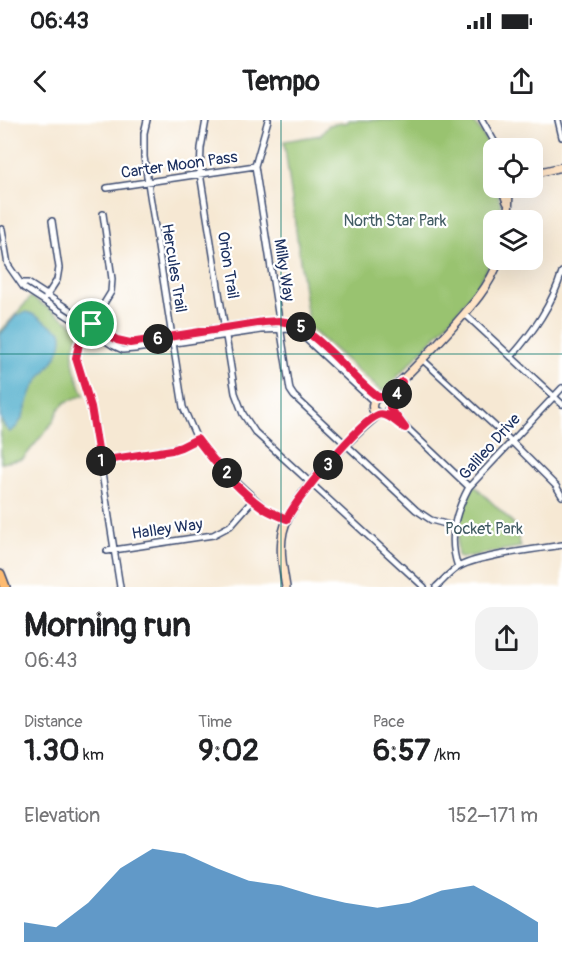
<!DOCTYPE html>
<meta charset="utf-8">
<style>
body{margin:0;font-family:Pangolin,sans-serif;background:#f2f2f2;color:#202124;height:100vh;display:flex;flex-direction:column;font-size:22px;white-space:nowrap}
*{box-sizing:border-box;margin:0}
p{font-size:20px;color:#757577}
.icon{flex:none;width:33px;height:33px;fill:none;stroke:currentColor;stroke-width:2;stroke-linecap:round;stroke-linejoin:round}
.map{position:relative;height:467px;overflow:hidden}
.drawer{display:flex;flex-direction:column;background:#fff;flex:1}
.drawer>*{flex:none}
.tools{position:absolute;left:483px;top:18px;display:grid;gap:12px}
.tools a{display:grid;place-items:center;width:60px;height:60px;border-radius:12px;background:#fff;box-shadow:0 6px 24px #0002;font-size:30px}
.pin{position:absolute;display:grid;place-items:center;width:51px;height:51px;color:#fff;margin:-26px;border:3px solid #fff;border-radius:50%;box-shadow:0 2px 6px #0007}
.km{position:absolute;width:30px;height:30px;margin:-15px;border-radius:50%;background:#222;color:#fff;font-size:16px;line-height:30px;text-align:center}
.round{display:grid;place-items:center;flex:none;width:63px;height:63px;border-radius:18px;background:#f2f2f2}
.overview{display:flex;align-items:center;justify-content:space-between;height:102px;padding:0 24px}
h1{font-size:33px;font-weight:700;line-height:45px}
.figures{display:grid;grid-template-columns:repeat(3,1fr);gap:9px;height:102px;padding:6px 24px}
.figures div{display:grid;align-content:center}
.figures b{font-size:30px;font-weight:700}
.figures small{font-size:16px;font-weight:400}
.figures p{font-size:16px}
.chart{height:168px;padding:12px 24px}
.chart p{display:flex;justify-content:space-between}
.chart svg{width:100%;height:108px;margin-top:6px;fill:#1f6fb2;opacity:.7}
.status{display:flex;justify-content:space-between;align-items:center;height:42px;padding:0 30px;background:#fff;direction:ltr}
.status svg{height:16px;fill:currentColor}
header{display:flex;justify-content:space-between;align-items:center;height:78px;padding:0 24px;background:#fff;font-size:27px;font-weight:700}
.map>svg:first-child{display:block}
.green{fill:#99c36f;stroke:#5a7966;stroke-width:1.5}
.water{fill:#4caccb;stroke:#346e94;stroke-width:1.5}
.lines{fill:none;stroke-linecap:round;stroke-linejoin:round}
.street-casing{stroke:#3c4b70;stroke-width:8}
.secondary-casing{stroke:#3c4b70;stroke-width:10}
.highway-casing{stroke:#3c4b70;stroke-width:12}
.street{stroke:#fff;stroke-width:5}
.secondary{stroke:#ffe4c6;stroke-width:7}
.highway{stroke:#febb71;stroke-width:9}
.route-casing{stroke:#fff;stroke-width:12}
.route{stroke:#e11d48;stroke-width:8}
.grid{fill:none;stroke:#0f766e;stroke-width:1.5;stroke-opacity:0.55}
.labels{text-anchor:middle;stroke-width:4.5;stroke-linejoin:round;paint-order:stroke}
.street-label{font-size:16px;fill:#1b2f5e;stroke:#fff}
.park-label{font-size:16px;fill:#415b63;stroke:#fff}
</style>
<div class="status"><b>06:43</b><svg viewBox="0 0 49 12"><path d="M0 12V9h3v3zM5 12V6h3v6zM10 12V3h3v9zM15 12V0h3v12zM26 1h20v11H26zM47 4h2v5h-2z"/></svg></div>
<header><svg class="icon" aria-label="back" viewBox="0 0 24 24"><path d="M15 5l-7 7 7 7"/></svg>Tempo<svg class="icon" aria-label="share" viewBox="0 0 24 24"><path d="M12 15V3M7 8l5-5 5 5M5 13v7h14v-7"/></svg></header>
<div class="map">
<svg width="562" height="467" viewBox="0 0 562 467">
<rect width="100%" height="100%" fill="#fff"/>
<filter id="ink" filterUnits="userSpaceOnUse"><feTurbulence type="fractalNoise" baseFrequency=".0167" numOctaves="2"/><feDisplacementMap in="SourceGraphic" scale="12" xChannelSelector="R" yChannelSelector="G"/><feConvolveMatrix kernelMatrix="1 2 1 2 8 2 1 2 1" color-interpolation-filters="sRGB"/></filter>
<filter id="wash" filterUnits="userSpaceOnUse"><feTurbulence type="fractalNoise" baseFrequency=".008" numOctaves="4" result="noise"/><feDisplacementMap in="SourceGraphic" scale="24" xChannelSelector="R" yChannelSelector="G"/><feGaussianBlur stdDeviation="1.35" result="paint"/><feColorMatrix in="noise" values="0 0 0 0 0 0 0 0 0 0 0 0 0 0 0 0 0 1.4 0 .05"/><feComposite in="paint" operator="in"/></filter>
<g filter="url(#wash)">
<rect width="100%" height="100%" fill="#f6e8d3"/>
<!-- green -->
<path class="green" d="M348,0H472C493,27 494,34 494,68H496L501,84L499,100H494C494,111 495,123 493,133C485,171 413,239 385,270L381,271L309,207L284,21L321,15L329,5L348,2Z
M31,177L79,208L80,212C67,237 74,250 84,275L66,282L59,289L53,302L23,339L1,343L0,212Z
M474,365L512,402L515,407L521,427L461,438L458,436C455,410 461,388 474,365Z"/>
<!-- water -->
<path class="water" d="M27,192C41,196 49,207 61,211C67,233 43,250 34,267C26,281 25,304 10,312L5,307L0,296V215L16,196Z"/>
</g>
<g filter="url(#ink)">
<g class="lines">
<!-- street casing -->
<g class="street-casing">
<path id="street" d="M147,0L144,13V37L183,287L197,319L215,342L267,390L287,399
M206,0L201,28L200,53L235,273L243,294L255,312L424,467
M268,0L255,46L290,270L294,276L416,390L431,400L453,406
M482,0L498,28
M558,0L562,17
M107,68L255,46
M103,94L112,159L111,172L79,224L76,238L93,296L120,467
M2,109L8,145L24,168L112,225L123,230L135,229L261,210L288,209L305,218L373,281
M21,163H28L112,217L125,223C168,225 270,187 303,208C329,225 352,258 378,277
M46,177L57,160L59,148L52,101
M465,194L562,284
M511,237C534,211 552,185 562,152
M423,240L511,321L556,366L562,376
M390,288L406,307L469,367
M385,294L406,307
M100,341L172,329L181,327L197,319
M107,431L213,415L230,406L254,379
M458,447C448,418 455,393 469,367L562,268
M436,467C443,461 449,453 457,448C473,436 539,429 562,425"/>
</g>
<!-- secondary casing -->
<g class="secondary-casing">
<path id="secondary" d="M532,54L562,47
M502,68L507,82
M508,100L509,68
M384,277C407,256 428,234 449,211C469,189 489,168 499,140
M390,281L396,275L401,264
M373,290L379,294H385L390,288V281
M373,290C371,282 376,276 384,277
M286,467C283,449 279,430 283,412C291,376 350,318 379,294"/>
</g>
<!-- highway casing -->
<g class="highway-casing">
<path id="highway" d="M0,454L5,467"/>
</g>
<!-- street -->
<use href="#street" class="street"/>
<!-- secondary -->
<use href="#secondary" class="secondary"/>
<!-- highway -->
<use href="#highway" class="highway"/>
</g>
</g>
<g class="lines" filter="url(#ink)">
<!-- route casing -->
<g class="route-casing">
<path id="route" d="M279,201C314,203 349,257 378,277H384L402,262L396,275L390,281V288L405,308C397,304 387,291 378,295C360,302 295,380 287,399C280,396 272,393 265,389C240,372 215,343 197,319L181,327L172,330L100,341L91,287L76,238L79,224L92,204L117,220L130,223L264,202Z"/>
</g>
<!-- route -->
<use href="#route" class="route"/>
</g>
<!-- grid -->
<path class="grid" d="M281,0V467M0,234H562"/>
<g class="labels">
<!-- street labels -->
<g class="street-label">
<text transform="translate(179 44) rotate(-8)" y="6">Carter Moon Pass</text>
<text transform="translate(229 145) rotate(81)" y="6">Orion Trail</text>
<text transform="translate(175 148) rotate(81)" y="6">Hercules Trail</text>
<text transform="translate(285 150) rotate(81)" y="6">Milky Way</text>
<text transform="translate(489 326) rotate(-48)" y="6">Galileo Drive</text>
<text transform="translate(167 408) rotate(-8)" y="6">Halley Way</text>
</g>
<!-- park labels -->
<g class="park-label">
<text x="395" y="106">North Star Park</text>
<text x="484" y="414">Pocket Park</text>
</g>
</g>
</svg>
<div class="tools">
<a><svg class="icon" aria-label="locate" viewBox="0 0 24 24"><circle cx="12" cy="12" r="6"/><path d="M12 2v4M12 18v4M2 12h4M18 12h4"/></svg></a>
<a><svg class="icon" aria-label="layers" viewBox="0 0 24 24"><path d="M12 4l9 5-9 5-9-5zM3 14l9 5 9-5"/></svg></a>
</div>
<div class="pin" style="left:92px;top:204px;background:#1e9e55"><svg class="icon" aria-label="arrive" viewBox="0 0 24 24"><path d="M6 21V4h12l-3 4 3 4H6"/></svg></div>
<b class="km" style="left:101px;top:341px">1</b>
<b class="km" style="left:227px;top:353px">2</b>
<b class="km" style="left:328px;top:345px">3</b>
<b class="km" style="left:397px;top:274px">4</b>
<b class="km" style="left:301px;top:207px">5</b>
<b class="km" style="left:158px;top:219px">6</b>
</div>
<section class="drawer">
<div class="overview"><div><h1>Morning run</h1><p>06:43</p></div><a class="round"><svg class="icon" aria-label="share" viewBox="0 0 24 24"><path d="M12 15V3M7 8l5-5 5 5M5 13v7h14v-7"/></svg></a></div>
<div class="figures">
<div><p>Distance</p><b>1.30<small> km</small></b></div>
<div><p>Time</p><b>9:02</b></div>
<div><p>Pace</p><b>6:57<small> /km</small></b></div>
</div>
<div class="chart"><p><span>Elevation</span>152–171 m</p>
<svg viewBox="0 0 160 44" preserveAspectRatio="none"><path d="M0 44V36L10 38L20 28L30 14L40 6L50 8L60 14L70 19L80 21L90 25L100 28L110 30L120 28L130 23L140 21L150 28L160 36V44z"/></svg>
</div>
</section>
